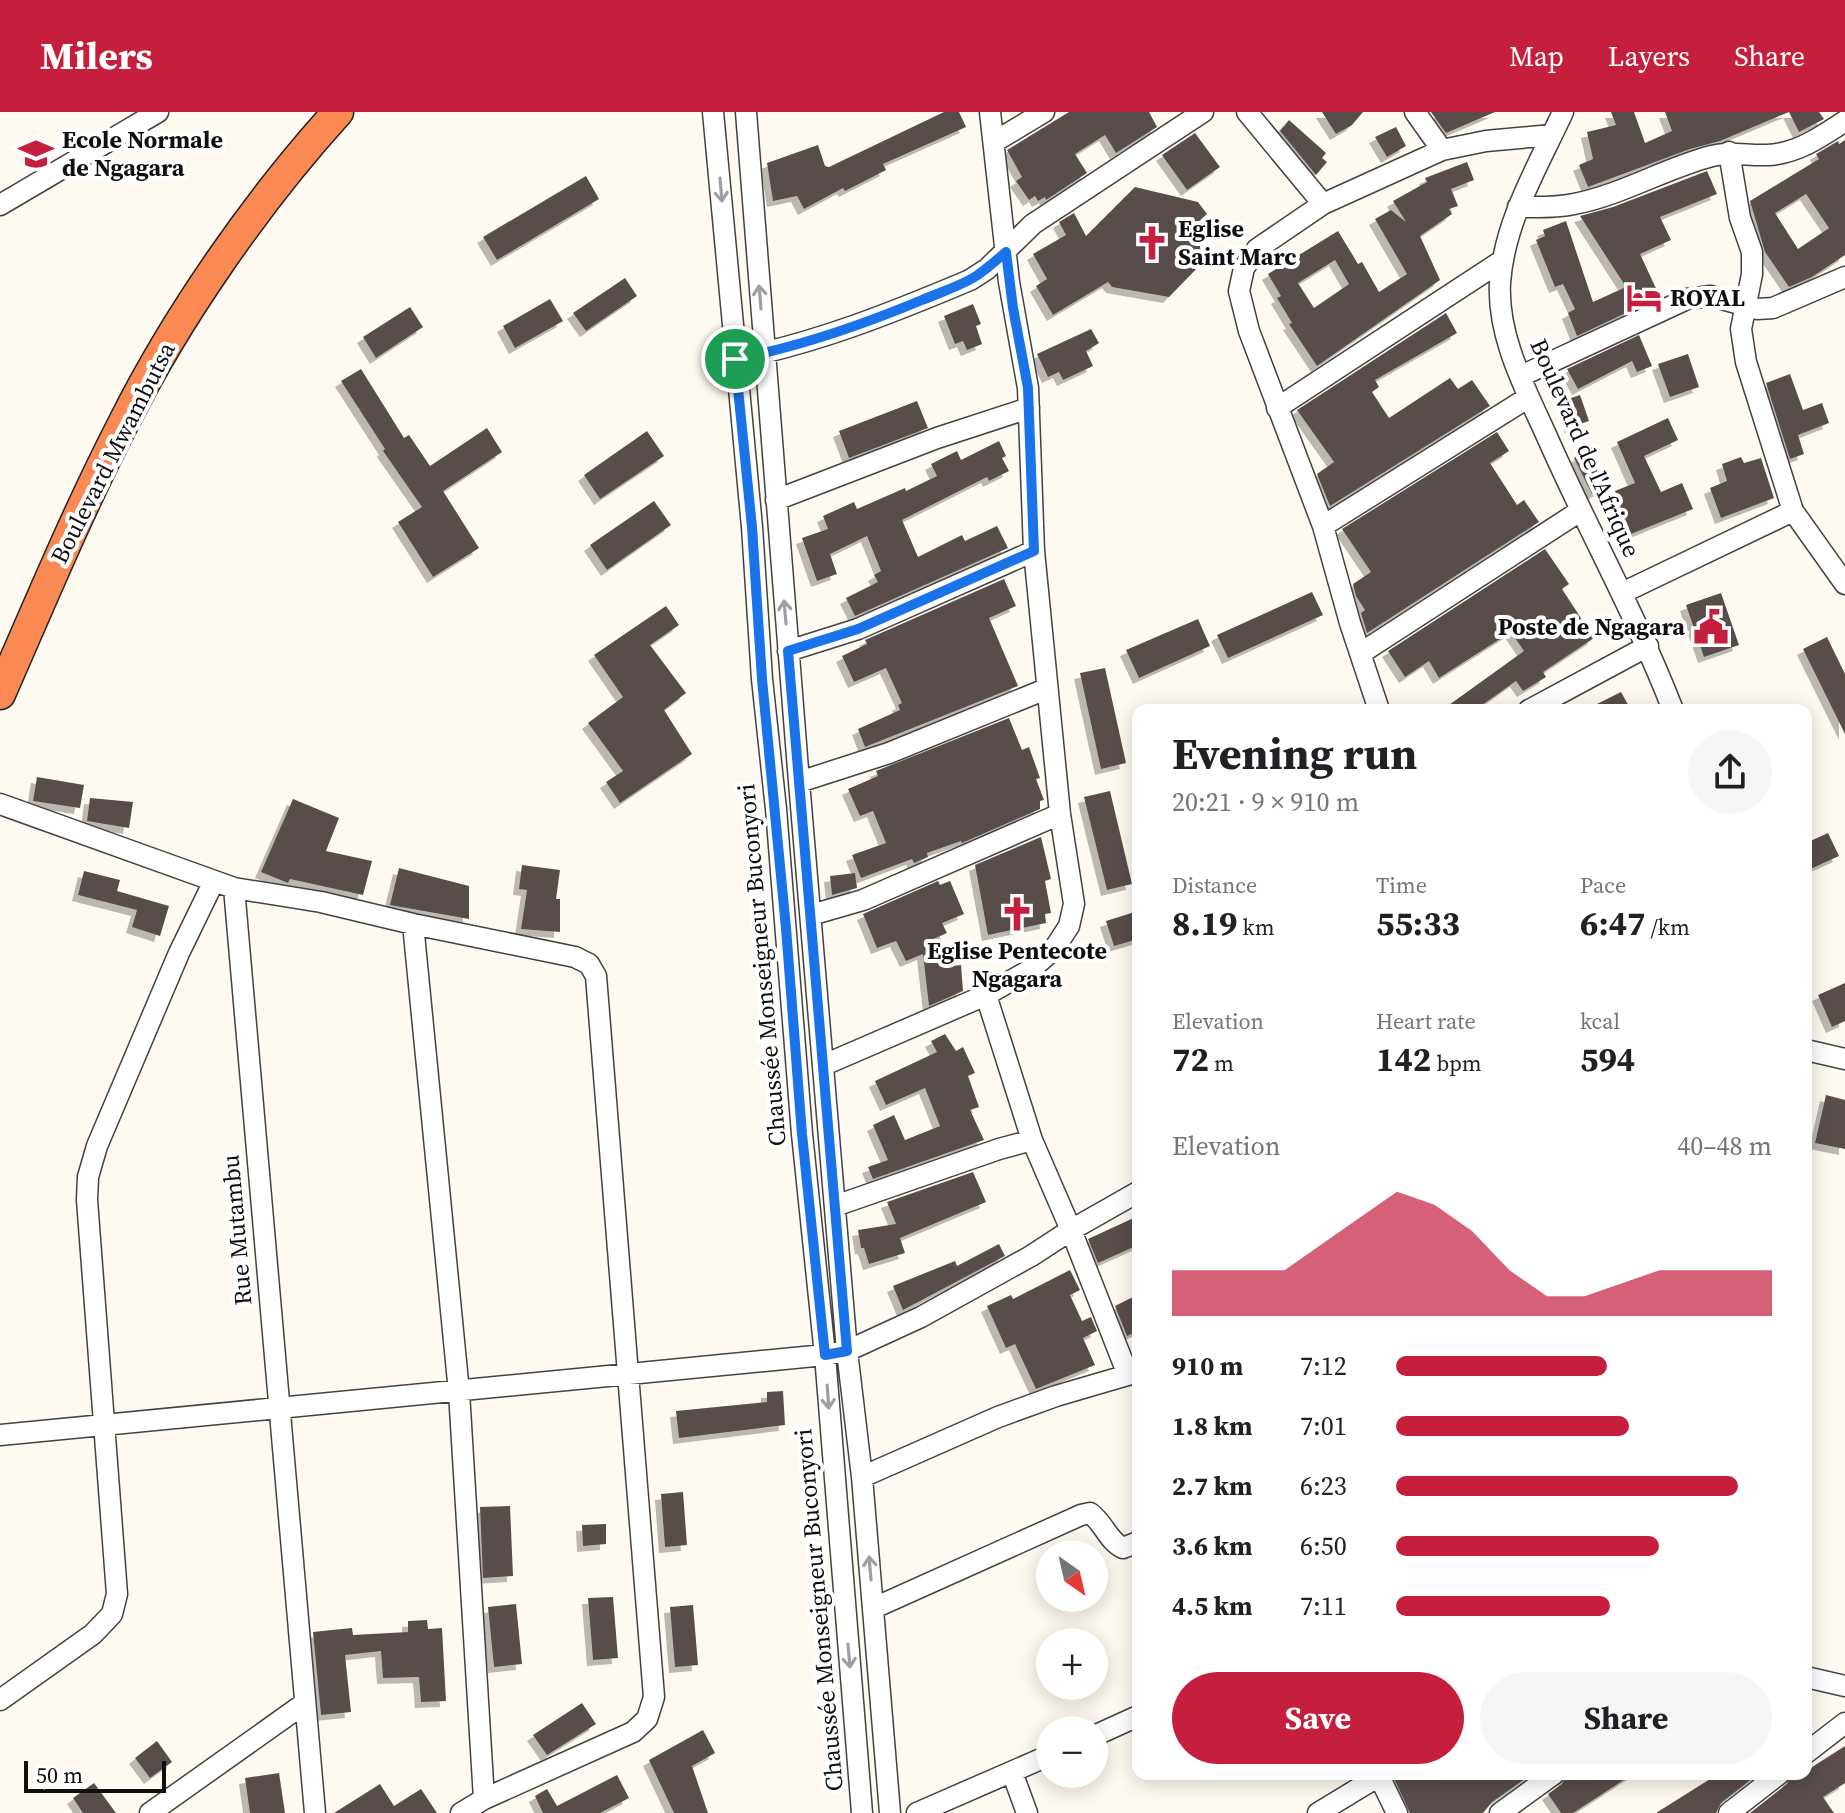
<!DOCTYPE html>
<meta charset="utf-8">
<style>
body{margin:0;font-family:"Source Serif 4",serif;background:#f6f6f6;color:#202124;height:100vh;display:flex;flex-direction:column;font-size:30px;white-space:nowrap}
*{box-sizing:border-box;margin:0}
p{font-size:26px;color:#757577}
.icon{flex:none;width:44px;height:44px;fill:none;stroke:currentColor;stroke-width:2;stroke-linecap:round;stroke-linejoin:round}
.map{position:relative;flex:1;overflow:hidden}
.sheet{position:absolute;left:1132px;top:592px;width:680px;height:1076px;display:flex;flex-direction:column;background:#fff;border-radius:16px;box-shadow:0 4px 20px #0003}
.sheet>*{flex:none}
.needle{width:52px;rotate:146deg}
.tools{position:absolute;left:1036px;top:1428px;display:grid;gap:16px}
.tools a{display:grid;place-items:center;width:72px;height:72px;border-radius:50%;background:#fff;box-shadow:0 4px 20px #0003;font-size:40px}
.scale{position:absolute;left:24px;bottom:20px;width:142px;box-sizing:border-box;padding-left:8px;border:4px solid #0f0f0f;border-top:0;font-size:22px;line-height:28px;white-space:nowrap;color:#0f0f0f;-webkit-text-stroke:6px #fff;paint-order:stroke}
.pin{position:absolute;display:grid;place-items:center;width:68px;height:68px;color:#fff;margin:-34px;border:4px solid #fff;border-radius:50%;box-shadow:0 2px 8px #0007}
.round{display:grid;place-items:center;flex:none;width:84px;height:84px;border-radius:42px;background:#f6f6f6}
.summary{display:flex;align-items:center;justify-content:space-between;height:136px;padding:0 40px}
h1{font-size:44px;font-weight:700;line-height:60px}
.figures{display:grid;grid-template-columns:repeat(3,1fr);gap:12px;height:136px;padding:8px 40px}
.figures div{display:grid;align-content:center}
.figures b{font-size:34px;font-weight:700}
.figures small{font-size:22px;font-weight:400}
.figures p{font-size:22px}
.chart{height:224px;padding:16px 40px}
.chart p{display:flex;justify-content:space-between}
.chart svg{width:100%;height:144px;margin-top:8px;fill:#c61f3e;opacity:.7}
.button{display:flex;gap:16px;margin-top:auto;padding:16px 40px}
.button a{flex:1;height:92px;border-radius:48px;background:#c61f3e;color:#fff;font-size:32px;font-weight:700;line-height:92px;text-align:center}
.button a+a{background:#f6f6f6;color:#202124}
ul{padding:0 40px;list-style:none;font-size:26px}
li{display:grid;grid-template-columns:128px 96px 1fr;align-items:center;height:60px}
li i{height:20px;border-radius:10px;background:#c61f3e}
header{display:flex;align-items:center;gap:48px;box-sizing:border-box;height:112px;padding:0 40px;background:#c61f3e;color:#fff}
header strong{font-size:38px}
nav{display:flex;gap:44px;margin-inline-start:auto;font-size:28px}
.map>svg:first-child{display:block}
.building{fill:#584e4b;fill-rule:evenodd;filter:url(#shadow)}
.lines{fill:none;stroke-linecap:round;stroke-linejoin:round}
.minor-casing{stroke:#424242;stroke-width:23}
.highway-casing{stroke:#202020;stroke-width:33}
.minor{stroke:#fff;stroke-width:20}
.highway{stroke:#fb8953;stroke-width:30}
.oneway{stroke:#9f9f9f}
.route-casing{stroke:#fff;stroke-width:16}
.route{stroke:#1a73e8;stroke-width:10}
.labels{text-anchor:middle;stroke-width:8;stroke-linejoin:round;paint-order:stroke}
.poi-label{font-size:24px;font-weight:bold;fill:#0f0f0f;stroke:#fff;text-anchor:start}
.street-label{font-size:24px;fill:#0f0f0f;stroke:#fff}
</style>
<header>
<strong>Milers</strong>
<nav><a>Map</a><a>Layers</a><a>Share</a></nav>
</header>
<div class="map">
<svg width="1845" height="1701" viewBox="0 0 1845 1701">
<defs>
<filter id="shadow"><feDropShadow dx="-6" dy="6" stdDeviation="0" flood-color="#0004"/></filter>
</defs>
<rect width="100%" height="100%" fill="#fffaf1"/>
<!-- building -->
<path class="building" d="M944,0H959L966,15L883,52L886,58L845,79L843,76L804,97L797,84L773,89L767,51L818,33L825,54L829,55Z
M1069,0H1149L1157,15L1116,41L1105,23L1075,42L1087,61L1046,88L1045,85L1038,89L1035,84L1029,88L1016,69L1022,65L1007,38Z
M1322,0H1363L1352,13L1336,22Z
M1431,0H1495L1446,21Z
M1611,0H1634L1645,31L1672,19L1665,0H1819L1824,7L1799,20L1789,0L1720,29L1690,37L1588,75L1579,53L1593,47L1587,20L1616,13Z
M1289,8L1326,41L1322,46L1327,50L1316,63L1280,19Z
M1396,15L1406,34L1387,45L1375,25Z
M1195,21L1220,55L1187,78L1162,43Z
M1845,28V143L1812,165L1789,175L1765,140L1750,89L1819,47L1816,42L1838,29L1839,32ZM1806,82L1829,116L1798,137L1775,101Z
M1467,50L1474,68L1451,77L1458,94L1449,97L1452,102L1420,124L1440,168L1317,254L1289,212L1292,211L1277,186L1281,184L1268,162L1338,119L1358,152L1362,150L1379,180L1407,162L1375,107L1391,98L1406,110L1393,89L1427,70L1425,66ZM1335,148L1349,172L1314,196L1298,171Z
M1707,59L1717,82L1660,105L1671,128L1640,142L1660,185L1577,224L1568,201L1575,197L1563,172L1555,175L1536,128L1545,124L1543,118L1566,109L1593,190L1626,175L1580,104L1613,95Z
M586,64L599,87L497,148L483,125Z
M1135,75L1198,90L1207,102L1197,111L1202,151L1169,185L1112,175L1108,170L1053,203L1036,174L1047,167L1033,142L1066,123L1059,110L1074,101L1086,124Z
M625,166L637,184L586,219L573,201Z
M550,187L563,209L515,236L503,214Z
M973,192L981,212L976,214L982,232L967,238L963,229L955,232L944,204Z
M410,195L423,215L376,246L363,225Z
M1446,201L1457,221L1375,268L1379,275L1372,280L1389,306L1450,266L1458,277L1472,268L1490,294L1330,394L1317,362L1334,350L1297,298Z
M1091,217L1099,231L1086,239L1093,254L1063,268L1059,260L1048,265L1037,242Z
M1639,223L1652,254L1637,260L1632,249L1578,277L1567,257Z
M1688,242L1699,275L1670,285L1658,252Z
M361,257L404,326L409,323L430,354L487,316L502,340L443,379L479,436L433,465L398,410L422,395L383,339L385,337L341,269Z
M1790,262L1803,298L1822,291L1829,311L1798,323L1804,342L1790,347L1766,271Z
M1580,283L1589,309L1571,315L1562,289Z
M917,289L928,316L849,346L839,319Z
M1668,306L1678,328L1644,344L1661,380L1682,371L1693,397L1631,422L1615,379L1635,371L1617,330Z
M647,319L664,344L600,387L584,363Z
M1497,320L1509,339L1490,351L1517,393L1524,388L1539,410L1367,521L1361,501L1365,498L1356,484L1353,472L1371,460L1342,417Z
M999,329L1006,344L1002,346L1009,359L989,369L987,365L902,408L918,445L962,423L965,429L997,414L1008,436L855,504L846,486L878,470L874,463L881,459L867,424L830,442L837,462L817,469L802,426L828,417L823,404L854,390L857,397L905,376L906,379L937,364L931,352L957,339L961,348Z
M1588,339L1605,376L1592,382L1574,346Z
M1741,345L1744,351L1761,346L1774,386L1721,406L1710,376L1727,369L1722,352Z
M654,389L671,413L607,458L590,433Z
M1545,437L1569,472L1562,477L1594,526L1543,560L1546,565L1523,579L1516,569L1475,598H1442L1524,539L1511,520L1439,566L1429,549L1405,565L1388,539Z
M1004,467L1016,494L989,506L1018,574L865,635L858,617L900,598L898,593L902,591L886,556L854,570L842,544L867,532L865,528Z
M1312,480L1323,503L1228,546L1217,523Z
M1721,481L1739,533L1704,545L1686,493Z
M666,494L679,513L650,533L686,581L664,598L692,642L620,691L606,670L623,659L588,611L623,585L594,543Z
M1198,507L1210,534L1139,566L1126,538Z
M1827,525L1845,562V622L1803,537Z
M1105,556L1126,651L1101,657L1080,561Z
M1621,580L1631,598H1585Z
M1009,606L1022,638L1029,635L1040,666L1036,667L1044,688L1040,689V697L962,731L961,729L927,741L928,745L914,751L912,747L861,766L852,743L886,731L873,699L860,704L848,677L878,664L876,659Z
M37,665L84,673L80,696L33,689Z
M1110,679L1132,772L1107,778L1084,685Z
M90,686L133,690L129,716L87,709Z
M293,687L339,706L326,739L372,749L363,783L290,767L288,771L261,760Z
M1828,721L1839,744L1806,759V731Z
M1041,725L1051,767L1045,769L1051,801L1045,802L1046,811L988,823L975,753Z
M522,753L560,758L556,787H560V820L521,817L527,778L519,777Z
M399,756L469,774V807L390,793Z
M84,759L120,768L117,779L169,794L160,824L132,815L137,798L78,783Z
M855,761L857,776L832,783L830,764Z
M938,769L940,773L950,769L964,802L942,811L947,821L931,828L943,855L961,853L963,879L929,894L923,842L906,849L896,829L877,836L863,802Z
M1138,799V827L1114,834L1106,809Z
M1845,871V909L1832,915L1818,883Z
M945,922L956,939L963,935L975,961L968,964L979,995L970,998L984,1028L873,1067L868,1055L888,1048L873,1013L894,1003L905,1028L940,1014L925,976L886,993L875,969L937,940L931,929Z
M1826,983L1845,988V1037L1815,1031Z
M973,1060L986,1090L900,1126L905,1141L869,1152L864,1136H861L858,1118L896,1112L887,1090Z
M1138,1104V1133L1098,1151L1088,1127Z
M999,1132L1005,1144L903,1198L893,1174L955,1149L957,1154Z
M1070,1158L1080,1178L1070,1183L1082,1209L1091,1205L1097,1219L1083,1226L1095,1253L1036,1277L1015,1232L1006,1236L987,1194L1011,1183L1013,1187Z
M1133,1185L1138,1195V1219L1127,1224L1115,1194Z
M783,1279L785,1313L679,1326L676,1299L767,1290V1280Z
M683,1380L687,1433L665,1435L661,1382Z
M510,1394L513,1464L483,1466L480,1395Z
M606,1412V1432L583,1434L582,1413Z
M613,1485L618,1546L593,1548L588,1486Z
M516,1492L522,1552L494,1555L488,1495Z
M693,1493L698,1553L675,1555L670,1495Z
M427,1508L428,1517L442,1516L446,1589L421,1590L419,1565L383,1566L381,1539L345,1543L351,1600L321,1603L313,1520L352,1516L353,1523L408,1520V1509Z
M582,1591L596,1612L547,1643L533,1623Z
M703,1618L715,1641L692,1654L708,1701H674L649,1648Z
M157,1629L172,1650L150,1666L135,1646Z
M1845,1634V1671L1823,1685L1834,1701H1750L1787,1672L1792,1662H1806V1659Z
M279,1661L285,1701H250L245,1666Z
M1392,1662H1532L1492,1690L1483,1701H1410Z
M1567,1662H1633L1573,1701H1561L1548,1682L1562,1672Z
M1718,1662H1758L1721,1691L1716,1701H1656Z
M617,1663L629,1686L600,1701H543L535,1684L547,1677L557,1694Z
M94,1671L116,1701H83L73,1686Z
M380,1672L394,1694L421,1677L437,1701H334Z"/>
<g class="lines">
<!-- minor casing -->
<g class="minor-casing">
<path id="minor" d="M713,0L752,415L762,567L776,697L802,1022L825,1243L862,1701
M746,0L799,670L847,1239L862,1365L890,1701
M1247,0L1323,92
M1415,0L1442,38
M1563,0C1538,54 1504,110 1500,171C1497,225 1526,278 1548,327C1588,418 1637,505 1673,598
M994,30L1044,0
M1729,40L1740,106L1752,140V162L1741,217L1746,250L1793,399L1845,472
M0,93L158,0
M1518,95C1537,95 1556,96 1574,92C1622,83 1665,56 1712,44C1731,39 1748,44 1767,43C1796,42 1821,25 1845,9
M735,247C817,231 894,200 970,168L987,157L1033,112L1203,0
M1521,264L1687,187L1711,184L1757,197L1773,196L1845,165
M1277,296L1503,148
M776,388L937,326L1029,296
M1323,414L1529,285
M1622,481L1793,399
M788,539L858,517L1034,439
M1361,541L1580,399
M1379,598L1350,511L1323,414L1249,219L1239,179L1244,156L1257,137L1323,92L1442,38L1486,29L1552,23
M1529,598L1648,534
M799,670L889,641L1046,577
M0,692L234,776L315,1701
M234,776L321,790L413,812L575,845L589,852L596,864L654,1585L647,1607L633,1620L484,1687L461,1701
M811,803L863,788L1060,702
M413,812L459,1280L484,1687
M986,883L1032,1028L1071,1118L1128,1263
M1806,938L1845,947
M824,953L986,883L1030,858L1054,837L1069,814L1074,792L1060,702L1034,439L1028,276L1009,170L990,0
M835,1094L999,1037L1032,1028
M0,1323L825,1243L847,1239L921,1205L1031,1144L1071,1118L1138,1080
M862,1365L998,1305L1056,1284L1138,1260
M874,1496L1081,1403L1090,1401C1104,1411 1108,1429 1123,1436L1138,1430
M1806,1565L1845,1574
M0,1588L93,1522L112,1502L117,1482L87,1088L88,1065L97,1034L179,841L214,769
M1094,1624L1138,1604
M1806,1641L1845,1611
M1012,1660L1027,1701
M1378,1662L1397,1701
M150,1701L305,1591
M917,1701L1050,1643
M1318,1701L1379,1664
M1500,1701L1554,1662
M1729,1701L1779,1662"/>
</g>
<!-- highway casing -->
<g class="highway-casing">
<path id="highway" d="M0,582C40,491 78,399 124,310C177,204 258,88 338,0"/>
</g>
<!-- minor -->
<use href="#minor" class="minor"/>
<!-- highway -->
<use href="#highway" class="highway"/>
</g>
<!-- one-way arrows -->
<defs><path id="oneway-shaft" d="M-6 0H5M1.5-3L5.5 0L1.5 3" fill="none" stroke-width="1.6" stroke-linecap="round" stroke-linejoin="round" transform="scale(2)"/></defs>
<g class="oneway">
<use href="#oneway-shaft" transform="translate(721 78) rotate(85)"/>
<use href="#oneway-shaft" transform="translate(760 185) rotate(-95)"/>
<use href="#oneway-shaft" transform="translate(785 500) rotate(-95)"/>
<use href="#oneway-shaft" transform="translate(828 1285) rotate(86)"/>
<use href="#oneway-shaft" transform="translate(870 1456) rotate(-95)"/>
<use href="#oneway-shaft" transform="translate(849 1544) rotate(85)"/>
</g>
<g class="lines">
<!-- route casing -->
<g class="route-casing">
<path id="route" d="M1006,140L1013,196L1028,276L1034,439L858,517L788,539L847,1239L825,1243L802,1022L786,816L762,567L752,415L735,247C799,235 862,213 922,188C939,181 957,175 973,166C985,159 995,149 1006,140Z"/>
</g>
<!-- route -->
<use href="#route" class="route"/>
</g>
<!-- icons -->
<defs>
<g id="school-bare" transform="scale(2.76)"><path d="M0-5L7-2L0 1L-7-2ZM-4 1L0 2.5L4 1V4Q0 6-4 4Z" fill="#c61f3e" stroke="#fff" stroke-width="2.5" paint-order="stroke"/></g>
<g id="church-bare" transform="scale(2.76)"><path d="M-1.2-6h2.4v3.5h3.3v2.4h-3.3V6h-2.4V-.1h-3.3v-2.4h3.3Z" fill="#c61f3e" stroke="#fff" stroke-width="2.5" paint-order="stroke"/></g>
<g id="hotel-bare" transform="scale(2.76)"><path d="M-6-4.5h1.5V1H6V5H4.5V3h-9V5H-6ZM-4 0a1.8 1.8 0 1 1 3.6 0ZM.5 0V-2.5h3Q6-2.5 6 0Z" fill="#c61f3e" stroke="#fff" stroke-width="2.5" paint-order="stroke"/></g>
<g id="civic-bare" transform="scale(2.76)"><path d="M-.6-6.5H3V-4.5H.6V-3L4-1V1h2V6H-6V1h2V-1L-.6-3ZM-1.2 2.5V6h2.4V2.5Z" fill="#c61f3e" stroke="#fff" stroke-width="2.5" paint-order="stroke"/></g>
</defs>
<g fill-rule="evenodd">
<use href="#school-bare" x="36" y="42"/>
<use href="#church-bare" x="1152" y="131"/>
<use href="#hotel-bare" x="1644" y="186"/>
<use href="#civic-bare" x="1711" y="515"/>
<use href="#church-bare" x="1017" y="802"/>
</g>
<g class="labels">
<!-- poi labels -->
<g class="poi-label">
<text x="62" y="36">Ecole Normale<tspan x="62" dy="28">de Ngagara</tspan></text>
<text x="1178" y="125">Eglise<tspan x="1178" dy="28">Saint Marc</tspan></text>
<text x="1670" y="194">ROYAL</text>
<text x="1685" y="523" text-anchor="end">Poste de Ngagara</text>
<text x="1017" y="847" text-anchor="middle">Eglise Pentecote<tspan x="1017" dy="28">Ngagara</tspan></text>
</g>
<!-- street labels -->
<g class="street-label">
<text transform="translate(1585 336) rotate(66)" y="8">Boulevard de l'Afrique</text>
<text transform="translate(113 341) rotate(-63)" y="8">Boulevard Mwambutsa</text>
<text transform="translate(762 853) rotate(-95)" y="8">Chaussée Monseigneur Buconyori</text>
<text transform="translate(237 1118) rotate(-95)" y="8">Rue Mutambu</text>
<text transform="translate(819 1498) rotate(-95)" y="8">Chaussée Monseigneur Buconyori</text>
</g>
</g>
</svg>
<div class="tools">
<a><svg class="needle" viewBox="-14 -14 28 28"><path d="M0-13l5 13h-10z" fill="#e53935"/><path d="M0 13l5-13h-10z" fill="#757577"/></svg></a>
<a>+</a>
<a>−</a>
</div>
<div class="scale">50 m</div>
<div class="pin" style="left:735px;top:247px;background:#1e9e55"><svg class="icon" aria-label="arrive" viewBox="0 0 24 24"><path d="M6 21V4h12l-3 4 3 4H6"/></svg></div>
<section class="sheet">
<div class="summary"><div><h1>Evening run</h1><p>20:21 · 9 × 910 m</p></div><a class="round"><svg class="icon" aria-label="share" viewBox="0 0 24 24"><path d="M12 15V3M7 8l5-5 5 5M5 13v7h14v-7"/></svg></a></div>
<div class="figures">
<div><p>Distance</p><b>8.19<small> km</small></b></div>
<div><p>Time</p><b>55:33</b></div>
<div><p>Pace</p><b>6:47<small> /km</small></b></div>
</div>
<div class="figures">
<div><p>Elevation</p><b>72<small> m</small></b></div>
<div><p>Heart rate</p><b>142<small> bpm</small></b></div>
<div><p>kcal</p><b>594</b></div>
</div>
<div class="chart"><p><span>Elevation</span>40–48 m</p>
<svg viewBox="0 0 160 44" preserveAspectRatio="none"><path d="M0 44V30L10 30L20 30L30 30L40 22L50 14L60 6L70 10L80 18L90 30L100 38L110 38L120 34L130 30L140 30L150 30L160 30V44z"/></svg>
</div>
<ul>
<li><b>910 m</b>7:12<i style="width:56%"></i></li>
<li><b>1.8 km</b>7:01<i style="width:62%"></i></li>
<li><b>2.7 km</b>6:23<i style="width:91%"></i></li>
<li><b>3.6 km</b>6:50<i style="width:70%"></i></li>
<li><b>4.5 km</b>7:11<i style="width:57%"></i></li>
</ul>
<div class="button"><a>Save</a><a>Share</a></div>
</section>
</div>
